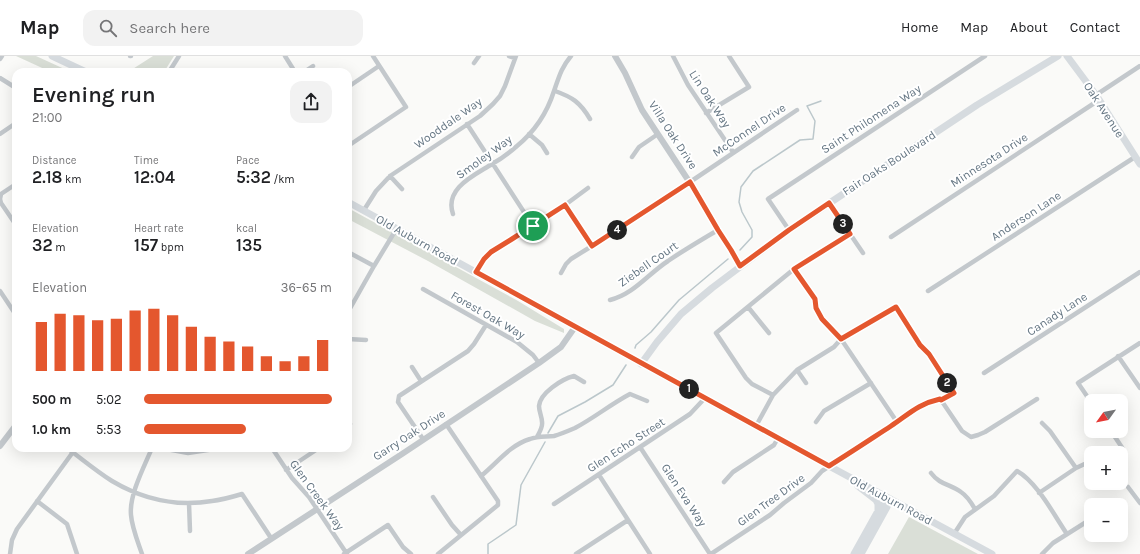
<!DOCTYPE html>
<meta charset="utf-8">
<style>
body{margin:0;font-family:Karla,sans-serif;background:#f2f2f2;color:#202124;height:100vh;display:flex;flex-direction:column;font-size:15px;white-space:nowrap}
*{box-sizing:border-box;margin:0}
p{font-size:13px;color:#757577}
.icon{flex:none;width:22px;height:22px;fill:none;stroke:currentColor;stroke-width:2;stroke-linecap:round;stroke-linejoin:round}
.map{position:relative;flex:1;overflow:hidden}
.side{position:absolute;left:12px;top:12px;width:340px;height:384px;display:flex;flex-direction:column;background:#fff;border-radius:12px;box-shadow:0 4px 16px #0002}
.side>*{flex:none}
.needle{width:26px;rotate:237deg}
.fabs{position:absolute;left:1084px;top:338px;display:grid;gap:8px}
.fabs a{display:grid;place-items:center;width:44px;height:44px;border-radius:8px;background:#fff;box-shadow:0 4px 16px #0002;font-size:20px}
.pin{position:absolute;display:grid;place-items:center;width:34px;height:34px;color:#fff;margin:-17px;border:2px solid #fff;border-radius:50%;box-shadow:0 1px 4px #0007}
.km{position:absolute;width:20px;height:20px;margin:-10px;border-radius:50%;background:#222;color:#fff;font-size:11px;line-height:20px;text-align:center}
.round{display:grid;place-items:center;flex:none;width:42px;height:42px;border-radius:12px;background:#f2f2f2}
.overview{display:flex;align-items:center;justify-content:space-between;height:68px;padding:0 20px}
h1{font-size:22px;font-weight:600;line-height:30px}
.stats{display:grid;grid-template-columns:repeat(3,1fr);gap:6px;height:68px;padding:4px 20px}
.stats div{display:grid;align-content:center}
.stats b{font-size:17px;font-weight:600}
.stats small{font-size:11px;font-weight:400}
.stats p{font-size:11px}
.chart{height:112px;padding:8px 20px}
.chart p{display:flex;justify-content:space-between}
.chart svg{width:100%;height:72px;margin-top:4px;stroke:#e4572e;stroke-width:6}
ul{padding:0 20px;list-style:none;font-size:13px}
li{display:grid;grid-template-columns:64px 48px 1fr;align-items:center;height:30px}
li i{height:10px;border-radius:5px;background:#e4572e}
header{display:flex;align-items:center;gap:24px;box-sizing:border-box;height:56px;padding:0 20px;background:#fff;border-bottom:1px solid #e0e0e0}
header strong{font-size:19px}
nav{display:flex;gap:22px;margin-inline-start:auto;font-size:14px}
.search{width:280px;height:36px;background:#f2f2f2;display:flex;align-items:center;gap:10px;box-sizing:border-box;padding:0 14px;border-radius:12px;color:#757577;font-size:15px}
.map>svg:first-child{display:block}
.green{fill:#dadfd7}
.lines{fill:none;stroke-linecap:round;stroke-linejoin:round}
.stream{stroke:#bbc7cb;stroke-width:1.5}
.minor{stroke:#c3c8cc;stroke-width:4.5}
.tertiary{stroke:#c3c8cc;stroke-width:6}
.secondary{stroke:#d6dbdf;stroke-width:7}
.route-casing{stroke:#fff;stroke-width:8}
.route{stroke:#e4572e;stroke-width:5}
.labels{text-anchor:middle;stroke-width:4;stroke-linejoin:round;paint-order:stroke}
.street-label{font-size:12px;fill:#657683;stroke:#fff}
</style>
<header>
<strong>Map</strong>
<div class="search"><svg class="icon" aria-label="search" viewBox="0 0 24 24"><circle cx="10" cy="10" r="6"/><path d="M15 15l6 6"/></svg>Search here</div>
<nav><a>Home</a><a>Map</a><a>About</a><a>Contact</a></nav>
</header>
<div class="map">
<svg width="1140" height="498" viewBox="0 0 1140 498">
<rect width="100%" height="100%" fill="#fafaf8"/>
<!-- green -->
<path class="green" d="M16,0H36L71,16H51Z
M153,0H174L164,16H128Z
M348,152L518,245L564,273V277L535,265L428,205L348,163Z
M909,461L978,498H888Z"/>
<g class="lines">
<!-- stream -->
<path class="stream" d="M740,194L752,181V174L742,156L739,146L741,131L753,115L800,84L813,83L815,65L807,50L821,45
M635,292L636,289L651,276L679,244L728,203
M548,377L558,360L585,346L613,329L626,309
M488,498V488L516,469L521,429L545,386"/>
<!-- minor -->
<path class="minor" d="M130,0H131
M285,0L295,16
M509,0L515,2
M673,0L688,29L733,96
M0,3L2,0
M474,7L479,0
M169,16L179,0
M304,16L313,10
M0,22L16,32
M348,31L379,10
M555,35C572,41 580,46 590,63
M1096,39L1140,10
M706,57L749,31L729,0
M467,68L533,170
M0,78L16,67
M529,78L542,89L547,97
M348,90L406,51L373,0
M632,101L639,91L658,78
M390,120L402,133
M16,128L1,138L0,143L1,147L16,169
M829,147L863,197
M565,149L592,190
M364,154L376,135L390,120L480,60L493,48L500,40L505,30L516,0
M453,158C444,132 475,119 492,108C501,103 509,97 517,90C534,76 547,57 554,35C559,21 561,12 571,0
M789,174L768,143L985,0
M891,181L1099,44
M348,196L374,210
M794,213L815,243L817,252L822,263L841,283L897,366
M476,216L484,203L491,196L509,186L565,149L588,132
M561,217L566,208L571,203L592,190L690,126L797,54
M423,233L517,286L533,299L539,307
M0,235L16,259
M928,235L1135,101
M610,244C634,238 648,218 668,205C684,194 701,184 718,174
M748,251L769,277
M348,256L374,210L397,172
M348,283L366,284
M1118,300L1140,332
M412,311L421,325
M797,314L806,327
M984,317L1140,216
M773,339L752,328L746,322L716,277L794,213L850,178
M941,344L962,375L971,381L978,379L985,376L1037,343
M1091,346L1078,327L1140,287
M816,366L824,355L871,327
M348,367L350,368
M1042,367L1050,375L1076,412
M756,370L773,339L797,314L834,291L841,283L896,251L920,289L929,298L954,337L941,344
M1111,375L1123,393L1116,397
M537,381C539,377 543,371 542,366C542,361 539,356 539,350C540,337 562,323 574,320L584,326
M423,383L398,346L399,340L468,295L474,288L486,269
M640,391L710,498
M67,392C82,403 96,415 112,425C142,443 177,451 212,445C222,444 232,441 242,438L271,482
M161,392L188,397L221,392
M272,392L292,422L309,441L347,498
M286,414L319,392
M931,417C940,429 950,428 961,436C967,440 971,446 975,453
M599,419L650,498
M481,420C497,407 510,389 530,383C538,380 546,381 554,380C561,378 568,375 575,372C594,362 611,348 630,338L647,345
M724,426L733,416L774,389L778,382
M1128,431L1140,447
M1039,437L1076,412L1091,405
M433,441L452,469L461,479
M37,445L67,468L77,498
M189,447L190,475
M554,448L690,358L705,342
M954,478L965,461L994,440L1017,415C1037,426 1054,459 1067,478
M10,498L12,484L17,473L73,396
M142,498C138,486 132,472 131,459C129,439 144,411 152,392
M344,498L388,469L403,491L411,498
M438,498L498,449V445L446,368
M576,498L628,464
M711,498L770,459L784,447L811,427L822,415L897,366L918,351L923,348L939,343L941,344
M1042,498L1053,487L1091,463"/>
<!-- tertiary -->
<path class="tertiary" d="M615,0L625,17L642,54L696,136L718,174L731,194L740,210
M0,390L16,369
M248,498L402,398L539,307L561,291L575,271"/>
<!-- secondary -->
<path class="secondary" d="M52,0L86,16
M1067,0L1096,39L1140,108
M348,146L829,410L992,498
M641,308L657,286L681,258L712,232L789,174L977,49L1058,0
M858,430L876,444L878,448V455
M854,498L878,455L883,449L890,443
M861,498L887,451L889,445"/>
</g>
<g class="lines">
<!-- route casing -->
<g class="route-casing">
<path id="route" d="M690,126L718,174L731,194L740,210L789,174L829,147L850,178L794,213L815,243L816,252L822,263L841,283L896,251L920,289L929,298L954,337L941,344L940,343C918,348 909,358 891,370C871,383 850,397 829,410L476,216L484,203L491,196L512,183L565,149L592,190Z"/>
</g>
<!-- route -->
<use href="#route" class="route"/>
</g>
<g class="labels">
<!-- street labels -->
<g class="street-label">
<text transform="translate(710 43) rotate(57)" y="4">Lin Oak Way</text>
<text transform="translate(1104 54) rotate(57)" y="4">Oak Avenue</text>
<text transform="translate(871 63) rotate(-33)" y="4">Saint Philomena Way</text>
<text transform="translate(448 67) rotate(-35)" y="4">Wooddale Way</text>
<text transform="translate(749 74) rotate(-34)" y="4">McConnel Drive</text>
<text transform="translate(673 79) rotate(57)" y="4">Villa Oak Drive</text>
<text transform="translate(484 101) rotate(-36)" y="4">Smoley Way</text>
<text transform="translate(989 104) rotate(-33)" y="4">Minnesota Drive</text>
<text transform="translate(889 107) rotate(-33)" y="4">Fair Oaks Boulevard</text>
<text transform="translate(1026 160) rotate(-33)" y="4">Anderson Lane</text>
<text transform="translate(417 184) rotate(29)" y="4">Old Auburn Road</text>
<text transform="translate(648 208) rotate(-35)" y="4">Ziebell Court</text>
<text transform="translate(1057 258) rotate(-33)" y="4">Canady Lane</text>
<text transform="translate(488 259) rotate(30)" y="4">Forest Oak Way</text>
<text transform="translate(409 379) rotate(-33)" y="4">Garry Oak Drive</text>
<text transform="translate(626 389) rotate(-33)" y="4">Glen Echo Street</text>
<text transform="translate(317 439) rotate(54)" y="4">Glen Creek Way</text>
<text transform="translate(684 439) rotate(57)" y="4">Glen Eva Way</text>
<text transform="translate(771 444) rotate(-36)" y="4">Glen Tree Drive</text>
<text transform="translate(891 444) rotate(28)" y="4">Old Auburn Road</text>
</g>
</g>
</svg>
<div class="fabs">
<a><svg class="needle" viewBox="-14 -14 28 28"><path d="M0-13l5 13h-10z" fill="#e53935"/><path d="M0 13l5-13h-10z" fill="#757577"/></svg></a>
<a>+</a>
<a>−</a>
</div>
<div class="pin" style="left:533px;top:170px;background:#1e9e55"><svg class="icon" aria-label="arrive" viewBox="0 0 24 24"><path d="M6 21V4h12l-3 4 3 4H6"/></svg></div>
<b class="km" style="left:689px;top:333px">1</b>
<b class="km" style="left:947px;top:327px">2</b>
<b class="km" style="left:843px;top:168px">3</b>
<b class="km" style="left:617px;top:174px">4</b>
<section class="side">
<div class="overview"><div><h1>Evening run</h1><p>21:00</p></div><a class="round"><svg class="icon" aria-label="share" viewBox="0 0 24 24"><path d="M12 15V3M7 8l5-5 5 5M5 13v7h14v-7"/></svg></a></div>
<div class="stats">
<div><p>Distance</p><b>2.18<small> km</small></b></div>
<div><p>Time</p><b>12:04</b></div>
<div><p>Pace</p><b>5:32<small> /km</small></b></div>
</div>
<div class="stats">
<div><p>Elevation</p><b>32<small> m</small></b></div>
<div><p>Heart rate</p><b>157<small> bpm</small></b></div>
<div><p>kcal</p><b>135</b></div>
</div>
<div class="chart"><p><span>Elevation</span>36–65 m</p>
<svg viewBox="0 0 160 44" preserveAspectRatio="none"><path d="M5 44V14M15 44V9M25 44V10M35 44V13M45 44V12M55 44V7M65 44V6M75 44V10M85 44V17M95 44V23M105 44V26M115 44V29M125 44V35M135 44V38M145 44V35M155 44V25"/></svg>
</div>
<ul>
<li><b>500 m</b>5:02<i style="width:100%"></i></li>
<li><b>1.0 km</b>5:53<i style="width:54%"></i></li>
</ul>
</section>
</div>
